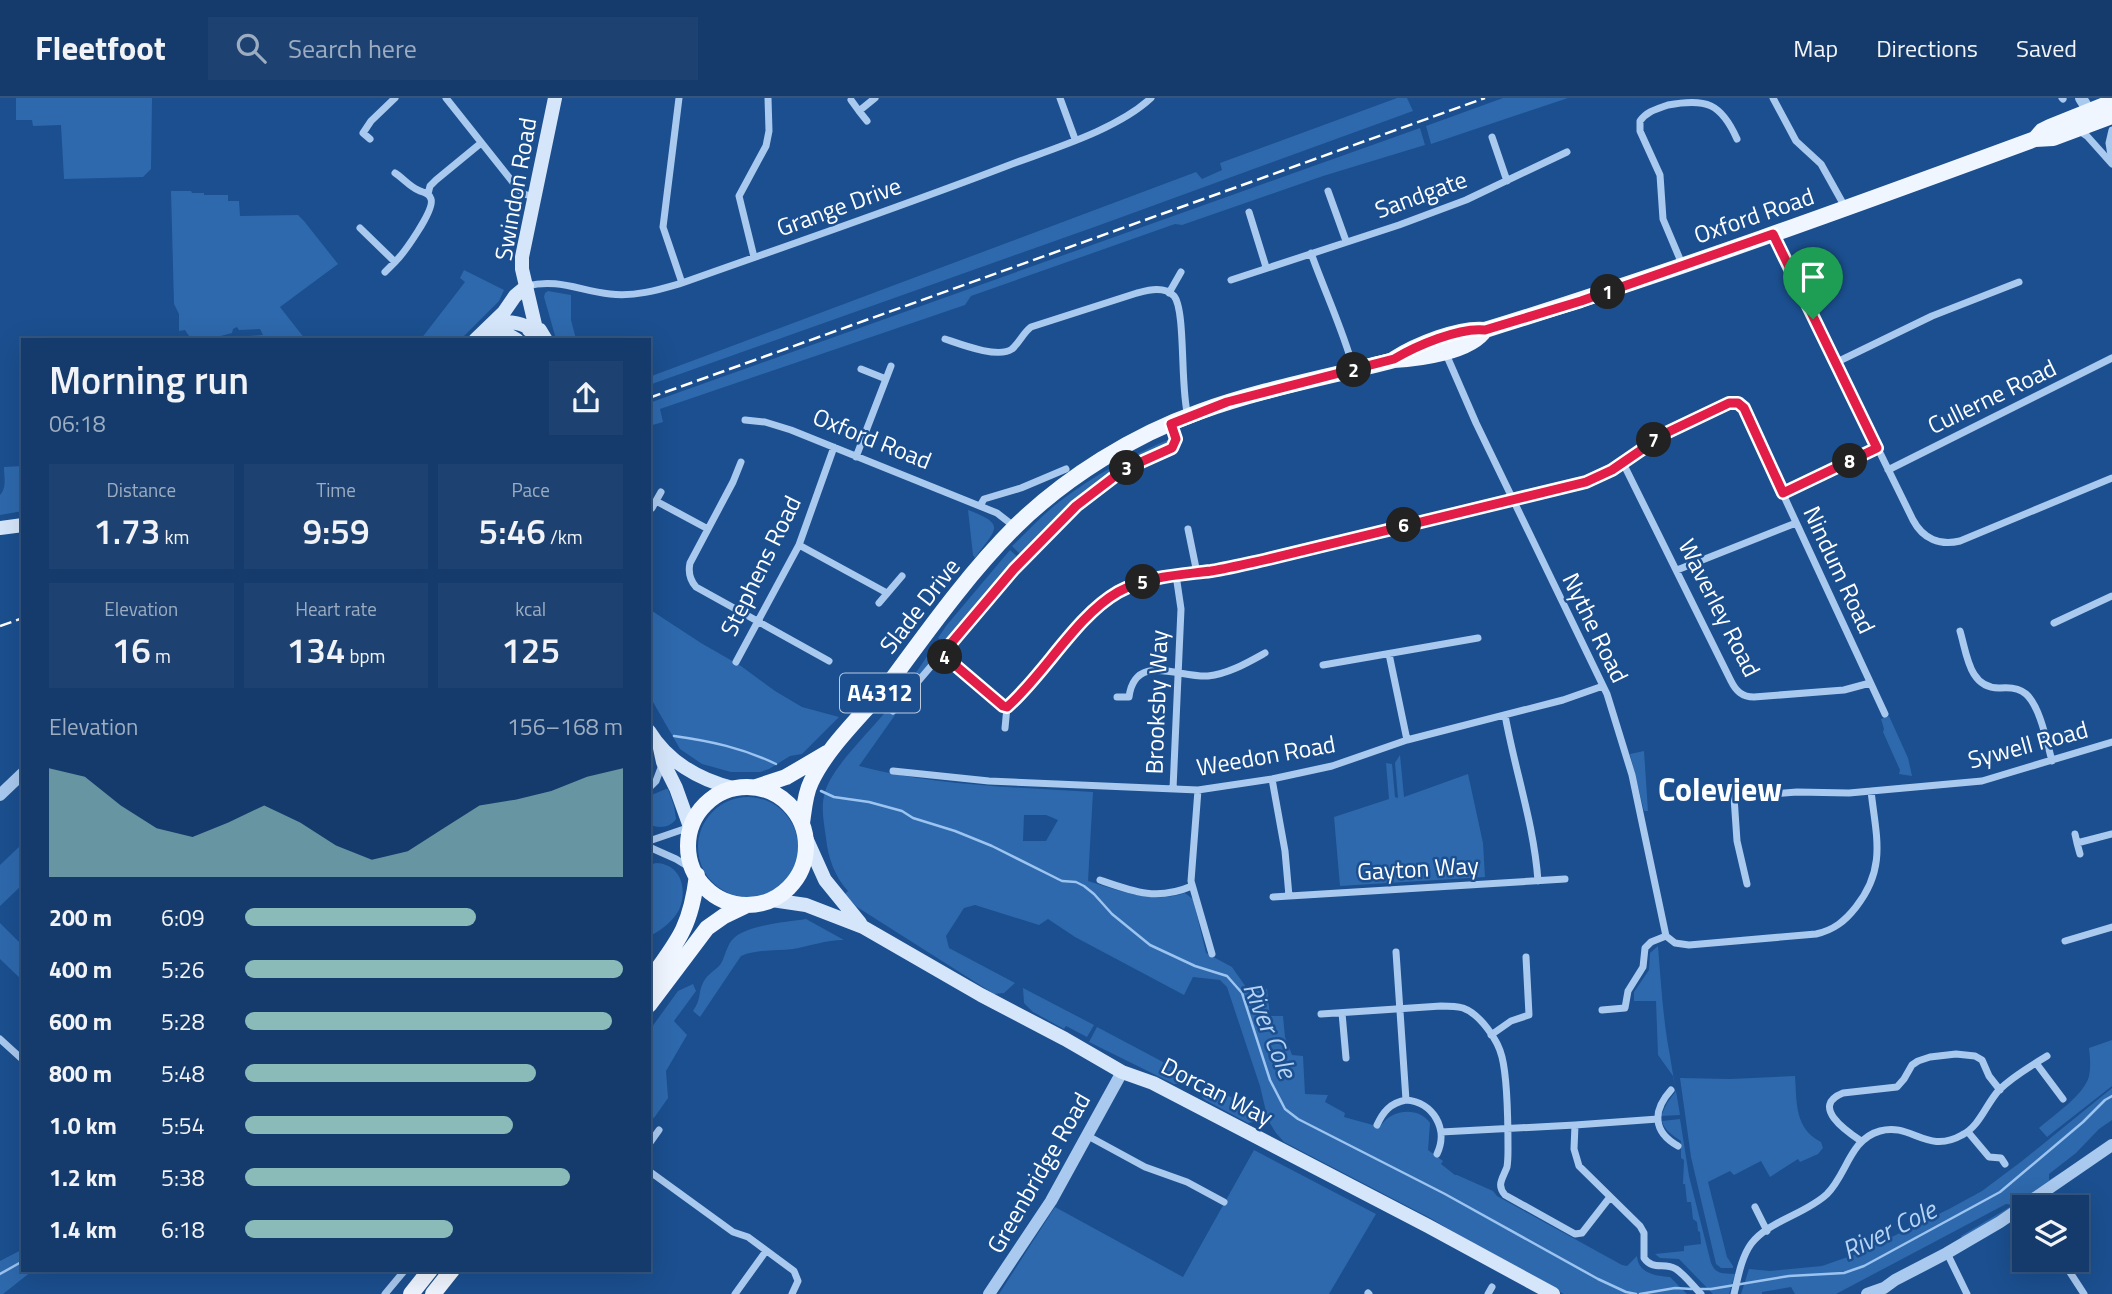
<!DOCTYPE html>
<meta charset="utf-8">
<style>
body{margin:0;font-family:"Titillium Web",sans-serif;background:#1d4271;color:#f1f3f6;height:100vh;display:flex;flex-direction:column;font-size:26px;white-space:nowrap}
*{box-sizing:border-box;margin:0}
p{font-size:23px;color:#9dadc1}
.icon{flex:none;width:38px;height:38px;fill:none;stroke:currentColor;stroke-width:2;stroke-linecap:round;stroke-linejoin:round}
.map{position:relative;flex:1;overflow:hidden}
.panel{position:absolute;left:21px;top:240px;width:630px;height:934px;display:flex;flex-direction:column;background:#143b6b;border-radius:0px;box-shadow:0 7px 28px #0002,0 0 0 2px #33557e}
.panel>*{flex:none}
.tools{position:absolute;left:2012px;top:1097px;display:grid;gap:14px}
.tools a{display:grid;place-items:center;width:77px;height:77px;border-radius:0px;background:#143b6b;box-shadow:0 7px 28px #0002,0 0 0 2px #33557e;font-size:35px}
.pin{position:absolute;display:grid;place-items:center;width:60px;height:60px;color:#fff;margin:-72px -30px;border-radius:50% 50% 50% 0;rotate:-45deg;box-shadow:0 0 7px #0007}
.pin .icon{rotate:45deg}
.km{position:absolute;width:35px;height:35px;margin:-18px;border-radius:50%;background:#222;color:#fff;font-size:19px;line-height:35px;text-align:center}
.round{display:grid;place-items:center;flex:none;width:74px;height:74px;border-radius:0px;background:#1d4271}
.overview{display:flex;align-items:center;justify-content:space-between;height:119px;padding:0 28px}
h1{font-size:38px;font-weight:600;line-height:52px}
.stats{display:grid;grid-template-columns:repeat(3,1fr);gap:10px;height:119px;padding:7px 28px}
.stats div{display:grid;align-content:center;border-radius:0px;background:#1d4271;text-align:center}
.stats b{font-size:35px;font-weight:600}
.stats small{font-size:19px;font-weight:400}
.stats p{font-size:19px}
.chart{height:196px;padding:14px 28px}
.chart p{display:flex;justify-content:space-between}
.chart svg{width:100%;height:126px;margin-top:7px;fill:#8bbbb9;opacity:.7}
ul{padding:0 28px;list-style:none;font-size:23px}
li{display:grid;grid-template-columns:112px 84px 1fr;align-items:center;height:52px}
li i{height:18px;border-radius:9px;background:#8bbbb9}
header{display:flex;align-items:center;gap:42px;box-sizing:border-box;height:98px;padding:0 35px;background:#143b6b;border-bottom:2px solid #33557e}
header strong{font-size:33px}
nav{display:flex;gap:38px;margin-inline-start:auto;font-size:24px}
.search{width:490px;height:63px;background:#1d4271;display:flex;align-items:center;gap:18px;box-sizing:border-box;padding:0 24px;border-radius:0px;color:#9dadc1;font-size:26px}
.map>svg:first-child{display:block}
.green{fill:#2e69ad;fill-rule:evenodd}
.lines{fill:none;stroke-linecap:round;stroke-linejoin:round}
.stream{stroke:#9cc4f0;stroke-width:2.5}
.minor{stroke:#a9c9ee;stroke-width:7}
.tertiary{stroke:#a9c9ee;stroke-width:12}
.secondary{stroke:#d6e6fa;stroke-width:14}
.primary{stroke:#f0f6ff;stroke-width:16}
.rail{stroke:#fff;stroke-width:2.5;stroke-dasharray:12 5;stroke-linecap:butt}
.route-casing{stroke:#fff;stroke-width:14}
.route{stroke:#e11d48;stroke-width:9}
.labels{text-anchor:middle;stroke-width:5;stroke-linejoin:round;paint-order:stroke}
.shield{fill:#1b4f8f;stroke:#bbcadd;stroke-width:2}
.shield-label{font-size:23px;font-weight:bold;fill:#fff}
.street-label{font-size:24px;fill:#fff;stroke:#1b4f8f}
.water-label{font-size:26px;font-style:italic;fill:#b5d3f5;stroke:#1b4f8f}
.district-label{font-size:32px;font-weight:bold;fill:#fff;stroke:#1b4f8f}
</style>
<header>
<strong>Fleetfoot</strong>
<div class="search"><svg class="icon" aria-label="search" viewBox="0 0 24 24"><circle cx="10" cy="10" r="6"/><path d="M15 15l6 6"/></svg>Search here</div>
<nav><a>Map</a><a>Directions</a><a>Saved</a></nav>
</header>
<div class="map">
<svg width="2112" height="1196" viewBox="0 0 2112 1196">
<rect width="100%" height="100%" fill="#1b4f8f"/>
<!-- green -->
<path class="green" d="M16,0H152L151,71L143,79L64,81L61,27L33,28L32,22H16Z
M1397,0H1407L1413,13L1100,127L649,287V279L1196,74L1202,81L1222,72L1220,65Z
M1503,0H1568L1431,46L1426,28Z
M1420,30L1425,47L1323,78L1182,127L1175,126L971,198L965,207L660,311L663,324L649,328V305Z
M171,93H191L192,95H204V97H228V103H239L240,118L298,117L304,123L338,166L280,209L305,241H236L235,239L263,237L260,231L239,232L237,229L233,231L232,235L209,241H191L185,232L179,233V216L174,206Z
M464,172L504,192L499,203L461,241H421L465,184L460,180Z
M548,193L571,197V222L576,241H556L544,199L545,195Z
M1172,340L1169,349C1106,369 1068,412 1022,458L1012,448C1028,433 1042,417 1059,404C1094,377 1132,357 1172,340Z
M23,368V413L0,417V397C7,389 4,379 4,369Z
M968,412C1008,427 995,431 975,460L973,457Z
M1010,452L1020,461L946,545L938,540L946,528Z
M649,511L701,545L741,568L775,593L802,609L839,619L802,656L790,658L769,671L760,674H731L702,666L680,651L649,597Z
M936,543L943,549L892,612L895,617L859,668C935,688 1014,689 1093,694L1088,783C1120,793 1152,806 1185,795L1193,801L1206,855L1232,869L1248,892L1267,891L1270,918H1283L1285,939L1292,957L1303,958L1305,996L1328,997L1325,1004L1345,1015L1344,1019L1380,1029C1389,1012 1418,1007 1430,1025L1428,1052L1443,1063L1441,1066L1455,1077H1457L1493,1093L1497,1098L1622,1167L1627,1168L1637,1158C1638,1175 1655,1178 1670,1179L1687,1196H1564L1499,1162L1432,1121L1284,1044L1276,1035L1268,1022L1260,988L1227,889L1220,882L1193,879L1184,897L1075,839L1048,821L1039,827L975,807L964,810L946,838L949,850L1015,885L1004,895L994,896L857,809L844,797L848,793C835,779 828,760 826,740C824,726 821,711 824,698C829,671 870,634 887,612C905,590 923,567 936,543ZM1024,717H1046L1058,722L1046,743H1023Z
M1889,618L1908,660L1912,678L1899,676L1900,672L1883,634L1884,631L1881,621Z
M1644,653L1648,713H1644L1630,656Z
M1400,657L1404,699L1468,676L1483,745L1485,779L1340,788L1334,719L1389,701L1386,665L1392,666L1395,699L1398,700L1395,665Z
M666,691H668L674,708L676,721C670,730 658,731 649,726V698Z
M698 749a50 50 0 1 1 100 0a50 50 0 1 1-100 0Z
M20,748L23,752V786L0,808V767Z
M656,765C681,766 688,791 679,812C673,823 661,833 649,838V767Z
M806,821L844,842C825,842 811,848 793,851C776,853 758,851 741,858L700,919L693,913C701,901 698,898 702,887C706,877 713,874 720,867C725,860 726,849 732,842C745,827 787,824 806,821Z
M0,825L23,848V883L0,861Z
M1658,848C1661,885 1663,922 1670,958C1673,978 1677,997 1680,1017L1661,1018L1667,1005L1676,993L1673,978L1658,957L1656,903H1634V894L1649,872L1650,855Z
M693,886L696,893L674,923L687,937L666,973L668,1000L654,1020L649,1017V933L678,893Z
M1023,890L1094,927L1087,939L1066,928L1064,931L1033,914L1024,905Z
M1097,929L1197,982L1184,986H1174L1089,944Z
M2112,942V988L2047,1039L2039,1030C2054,1017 2085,996 2089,978C2091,968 2090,959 2089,950Z
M1795,978C1797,1004 1794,1030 1821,1044L1823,1050L1818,1056L1800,1064L1798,1061L1770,1079L1761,1063L1734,1077L1730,1073L1708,1084L1727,1159L1733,1168V1170H1721L1716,1166L1691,1059L1680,980L1730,981Z
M1209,988L1260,1014L1253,1024L1248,1025L1205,1002L1202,999L1203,992Z
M2112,990V1022L2099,1031L2076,1055L2049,1076V1082L2062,1074L2063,1076L1962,1141L1961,1138L2013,1107L2006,1106L1836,1196H1795L1791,1189L1762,1194V1196H1741L1749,1171L1770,1173L1822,1168L1859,1155L1949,1111L1982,1093L2022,1063Z
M1680,1021L1689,1078L1711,1165C1716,1177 1723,1175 1735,1176L1729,1196H1713L1679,1161L1660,1160L1655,1156L1684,1153V1148L1701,1146L1700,1134L1698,1133L1697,1124L1693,1121L1691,1104H1687L1685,1086H1683L1684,1062L1681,1060V1043C1673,1038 1664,1032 1662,1023Z
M1254,1052L1376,1116L1329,1196H999L1055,1109L1183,1179Z
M23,1151V1172L32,1173L3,1196H0V1163Z"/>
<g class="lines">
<!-- stream -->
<path class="stream" d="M674,638C710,643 743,650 776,666
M821,693L834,699L869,704L902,713L913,720L955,733L992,748L1062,783L1076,784L1084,788L1094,796L1112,816L1150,847L1195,868L1227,878L1242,895L1270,982L1285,1011L1298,1021L1445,1096L1598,1181L1626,1194L1636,1196
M0,1176L23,1163
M1699,1191H1711L1789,1178L1844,1175L1864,1168L2000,1094L2083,1024L2105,1002L2112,998
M1640,1196L1675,1190L1692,1191"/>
<!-- minor -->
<path class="minor" d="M446,0L519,92L524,96L534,99
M679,0L663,129L682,185
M1060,0L1075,41
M1773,0L1796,43L1821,66L1845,109
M2062,0L2063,1
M851,2L859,13
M867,23L859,13L875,0
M2078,32L2087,38L2112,66
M2112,32L2109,45L2112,64
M1492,39L1507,83
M370,41L363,35L371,23L395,0
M1328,93L1346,143
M428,96L430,88L436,82L481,45
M1249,114L1266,169
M360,130L395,164C404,155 435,112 431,101C429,94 423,95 418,92C409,88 403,80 395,75
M1773,137L1913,422C1923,441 1940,448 1960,443L2112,380
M1311,155C1325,194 1343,232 1354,272
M754,159L739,98L766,48L769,33L768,0
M1682,166L1663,121L1660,77L1640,33V23C1647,13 1657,11 1668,7C1706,0 1721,5 1737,41
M385,174L395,164
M1231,182L1399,127L1466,102L1567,54
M527,188C558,180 580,193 610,196C635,199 658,192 682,185C792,146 903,108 1012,66C1055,50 1118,31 1151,0
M1169,195L1181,174
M945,241C960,246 998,261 1012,251C1020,244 1023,235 1031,229L1137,195C1149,192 1164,188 1174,198C1186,212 1180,293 1188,318
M1446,256L1476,325L1607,596L1632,677L1666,838
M1835,265L1932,218L2019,184
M886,281L891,268
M745,322L765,324L791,332L997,415L1015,429
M856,359L886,281L861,271
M741,364L733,384L690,465C688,474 690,482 696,489L829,563
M1623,365L1731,583C1736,593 1742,599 1754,599L1844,592L1870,585
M1888,372L2112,260
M1783,395L1877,350
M656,403L708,431
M980,408L984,401L1021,390L1066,371
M652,410L661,394
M1188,431L1197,475
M799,447L887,495
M1677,472L1796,425
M879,505L902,478
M2054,525L2112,498
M1960,533C1967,556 1969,591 2000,590C2010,589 2019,590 2026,596C2040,608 2047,645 2052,663
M942,556L1003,608L1007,609
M1389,556L1407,642
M736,564L799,447L834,349
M1323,567L1478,540
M1117,599H1129C1135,554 1179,580 1208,578C1228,576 1247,565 1265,555
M893,613L1005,481L1076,408L1123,372L1174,349L1176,338L1171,326
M1505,617C1515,673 1534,726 1538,783
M1005,630L1007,609L1096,510L1115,495L1138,485L1165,478L1246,466L1586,384L1612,372L1666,335L1729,305C1735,305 1740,305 1743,310L1885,616
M893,673L989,683L1198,692L1272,681L1332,668L1407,642L1563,602L1603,588
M1272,681L1285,753L1289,798
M1733,687L1734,699
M649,690L656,683L662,667
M1173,691L1181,511L1176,477
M1198,692L1191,783L1212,856
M2075,736L2077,745L2112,736
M649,743L690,729
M2077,745L2080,756
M649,749L676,761L694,772
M1100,782C1134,794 1157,803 1192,788
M1747,786L1737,743L1734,699L1797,694L1849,695L1982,683L2112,644
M1273,799L1565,781
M1666,838L1675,845L1689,847L1816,836C1834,832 1845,823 1856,809C1887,770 1876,738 1871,693
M2065,843L2112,829
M1396,854L1406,1002C1433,1004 1449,1031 1437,1056
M1602,912L1625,910L1628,893L1643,869L1645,850L1651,844L1666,838
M1342,915L1346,960
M1321,916L1441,908C1448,908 1456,908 1463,910C1480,916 1498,942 1502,959C1508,983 1508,1026 1508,1051C1508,1057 1508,1063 1507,1069C1503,1080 1496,1087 1505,1097L1575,1136L1582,1135L1610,1099
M1491,937L1511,923L1529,917L1526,859
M0,941L23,962
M2036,965L2063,1001
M1671,992C1652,1013 1653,1034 1678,1048
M1377,1027C1383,1014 1390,1005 1406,1002
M1575,1027L1574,1051L1579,1068L1640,1128L1644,1135V1160C1653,1173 1664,1164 1676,1171C1685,1177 1693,1188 1701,1196
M1441,1034L1575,1027L1658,1021
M1968,1034L1989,1059L2001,1060L2005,1066
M1088,1038L1145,1069L1187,1084L1224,1104
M1861,1043C1846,1033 1810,1008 1843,995L1897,989L1904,981L1912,967L1918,963L1930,959L1956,956L1975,958L1982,962L1989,978L2000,992
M649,1046L659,1032
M649,1073L733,1134L748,1139L794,1173L798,1183L792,1196
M1755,1109L1767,1133
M1947,1155L1967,1196
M2062,1162L2084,1196
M1368,1195L1369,1196
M385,1196L405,1172
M735,1196L766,1153
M1488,1196L1492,1189
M1734,1196C1738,1180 1741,1160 1751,1146C1768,1123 1806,1116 1827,1096C1847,1076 1850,1041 1880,1033C1911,1024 1927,1057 1962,1037C1980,1028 1986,1006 1999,992C2013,978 2031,968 2047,958"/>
<!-- tertiary -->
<path class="tertiary" d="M2081,0L2094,21
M0,697L23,675
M989,1196L1051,1103L1122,974
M1867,1196L1884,1190L1895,1182L1947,1155L2000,1124L2112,1047"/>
<!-- secondary -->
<path class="secondary" d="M492,226C506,223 518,223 531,231
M536,231L522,171V159L555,0
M529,232H540L546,242
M487,235L502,233L517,242
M475,242L504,214L515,198L527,188
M0,430L23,427
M649,633C667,663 699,682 733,690
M660,650L663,664L676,690L690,729
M807,742L825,782L860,825
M772,802L806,807L863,829L981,897L1065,941L1122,974L1153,985L1428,1128L1553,1196"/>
<!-- primary -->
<path class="primary" d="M2035,41L2042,33L2050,29L2112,4
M1394,261C1416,247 1460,229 1485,232C1670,175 1853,108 2035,41L2053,40L2112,18
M688 748a59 59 0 1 1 118 0a59 59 0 1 1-118 0Z
M756,689L786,679L827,655
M802,725C804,711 805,696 811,684C828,647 868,612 893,580C932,527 970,474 1016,428C1066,379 1134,337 1199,314C1262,291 1329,279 1394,262C1418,261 1471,254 1485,232
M649,883C679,842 691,828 697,777
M649,907L707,830L724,818L747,807
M411,1196L430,1172
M433,1196L452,1172"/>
<!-- rail -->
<path class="rail" d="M649,300L1485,0
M0,528L23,520"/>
</g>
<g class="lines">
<!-- route casing -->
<g class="route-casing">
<path id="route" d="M1773,136L1877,350L1783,395L1744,310L1738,305H1729L1666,335L1612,372L1586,384L1264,462C1246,466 1229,470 1211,473C1180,477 1147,478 1118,494C1076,518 1044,577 1007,609L1003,608L942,556L1014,471L1076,408L1123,372L1172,350L1176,341L1171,326L1227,304L1394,261C1416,248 1459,229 1485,232L1581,203Z"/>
</g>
<!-- route -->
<use href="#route" class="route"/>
</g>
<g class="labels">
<!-- shield labels -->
<rect class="shield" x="840" y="575.5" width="80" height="39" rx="5"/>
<g class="shield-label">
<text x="880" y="603">A4312</text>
</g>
<!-- street labels -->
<g class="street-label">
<text transform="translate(516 91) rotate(-80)" y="8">Swindon Road</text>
<text transform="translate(1421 97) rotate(-20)" y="8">Sandgate</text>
<text transform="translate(839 109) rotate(-20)" y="8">Grange Drive</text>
<text transform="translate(1754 118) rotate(-19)" y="8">Oxford Road</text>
<text transform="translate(1992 299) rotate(-26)" y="8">Cullerne Road</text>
<text transform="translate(872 341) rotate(22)" y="8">Oxford Road</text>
<text transform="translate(761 468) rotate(-64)" y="8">Stephens Road</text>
<text transform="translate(1839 472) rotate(65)" y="8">Nindum Road</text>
<text transform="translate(920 508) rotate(-52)" y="8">Slade Drive</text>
<text transform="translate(1719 510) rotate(63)" y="8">Waverley Road</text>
<text transform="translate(1595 530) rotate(64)" y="8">Nythe Road</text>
<text transform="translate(1157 604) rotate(-88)" y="8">Brooksby Way</text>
<text transform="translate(2028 647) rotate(-15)" y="8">Sywell Road</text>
<text transform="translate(1266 658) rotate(-10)" y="8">Weedon Road</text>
<text transform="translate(1418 771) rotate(-3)" y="8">Gayton Way</text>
<text transform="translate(1217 994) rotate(27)" y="8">Dorcan Way</text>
<text transform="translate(1039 1075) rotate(-60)" y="8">Greenbridge Road</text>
</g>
<!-- water labels -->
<g class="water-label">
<text transform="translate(1270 932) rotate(68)" y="9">River Cole</text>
<text transform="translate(1889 1132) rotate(-26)" y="9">River Cole</text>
</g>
<!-- district labels -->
<g class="district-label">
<text x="1720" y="703">Coleview</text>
</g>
</g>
</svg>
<div class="tools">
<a><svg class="icon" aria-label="layers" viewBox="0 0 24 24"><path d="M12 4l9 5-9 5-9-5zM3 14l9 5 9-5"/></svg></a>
</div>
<div class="pin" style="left:1813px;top:221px;background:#1e9e55"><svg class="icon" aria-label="arrive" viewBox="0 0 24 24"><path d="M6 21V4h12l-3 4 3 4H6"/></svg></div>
<b class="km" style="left:1608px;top:194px">1</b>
<b class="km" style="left:1354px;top:272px">2</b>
<b class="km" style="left:1127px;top:370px">3</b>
<b class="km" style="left:945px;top:559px">4</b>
<b class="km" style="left:1143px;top:484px">5</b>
<b class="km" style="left:1404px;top:427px">6</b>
<b class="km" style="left:1654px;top:342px">7</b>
<b class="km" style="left:1850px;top:363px">8</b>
<section class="panel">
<div class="overview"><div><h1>Morning run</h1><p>06:18</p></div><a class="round"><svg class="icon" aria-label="share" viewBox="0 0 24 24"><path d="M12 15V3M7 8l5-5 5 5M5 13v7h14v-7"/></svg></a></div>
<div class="stats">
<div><p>Distance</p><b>1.73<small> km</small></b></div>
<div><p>Time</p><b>9:59</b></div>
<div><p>Pace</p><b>5:46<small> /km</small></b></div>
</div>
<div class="stats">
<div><p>Elevation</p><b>16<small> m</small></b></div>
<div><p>Heart rate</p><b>134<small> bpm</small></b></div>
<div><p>kcal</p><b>125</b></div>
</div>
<div class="chart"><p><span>Elevation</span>156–168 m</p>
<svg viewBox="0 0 160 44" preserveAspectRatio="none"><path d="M0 44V6L10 9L20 19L30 27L40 30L50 25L60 19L70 25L80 33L90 38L100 35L110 27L120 19L130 17L140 14L150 9L160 6V44z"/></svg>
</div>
<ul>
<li><b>200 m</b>6:09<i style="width:61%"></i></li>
<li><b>400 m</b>5:26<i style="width:100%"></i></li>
<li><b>600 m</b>5:28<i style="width:97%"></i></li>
<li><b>800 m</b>5:48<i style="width:77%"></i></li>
<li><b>1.0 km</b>5:54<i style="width:71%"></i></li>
<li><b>1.2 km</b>5:38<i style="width:86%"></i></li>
<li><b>1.4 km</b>6:18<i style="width:55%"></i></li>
</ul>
</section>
</div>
